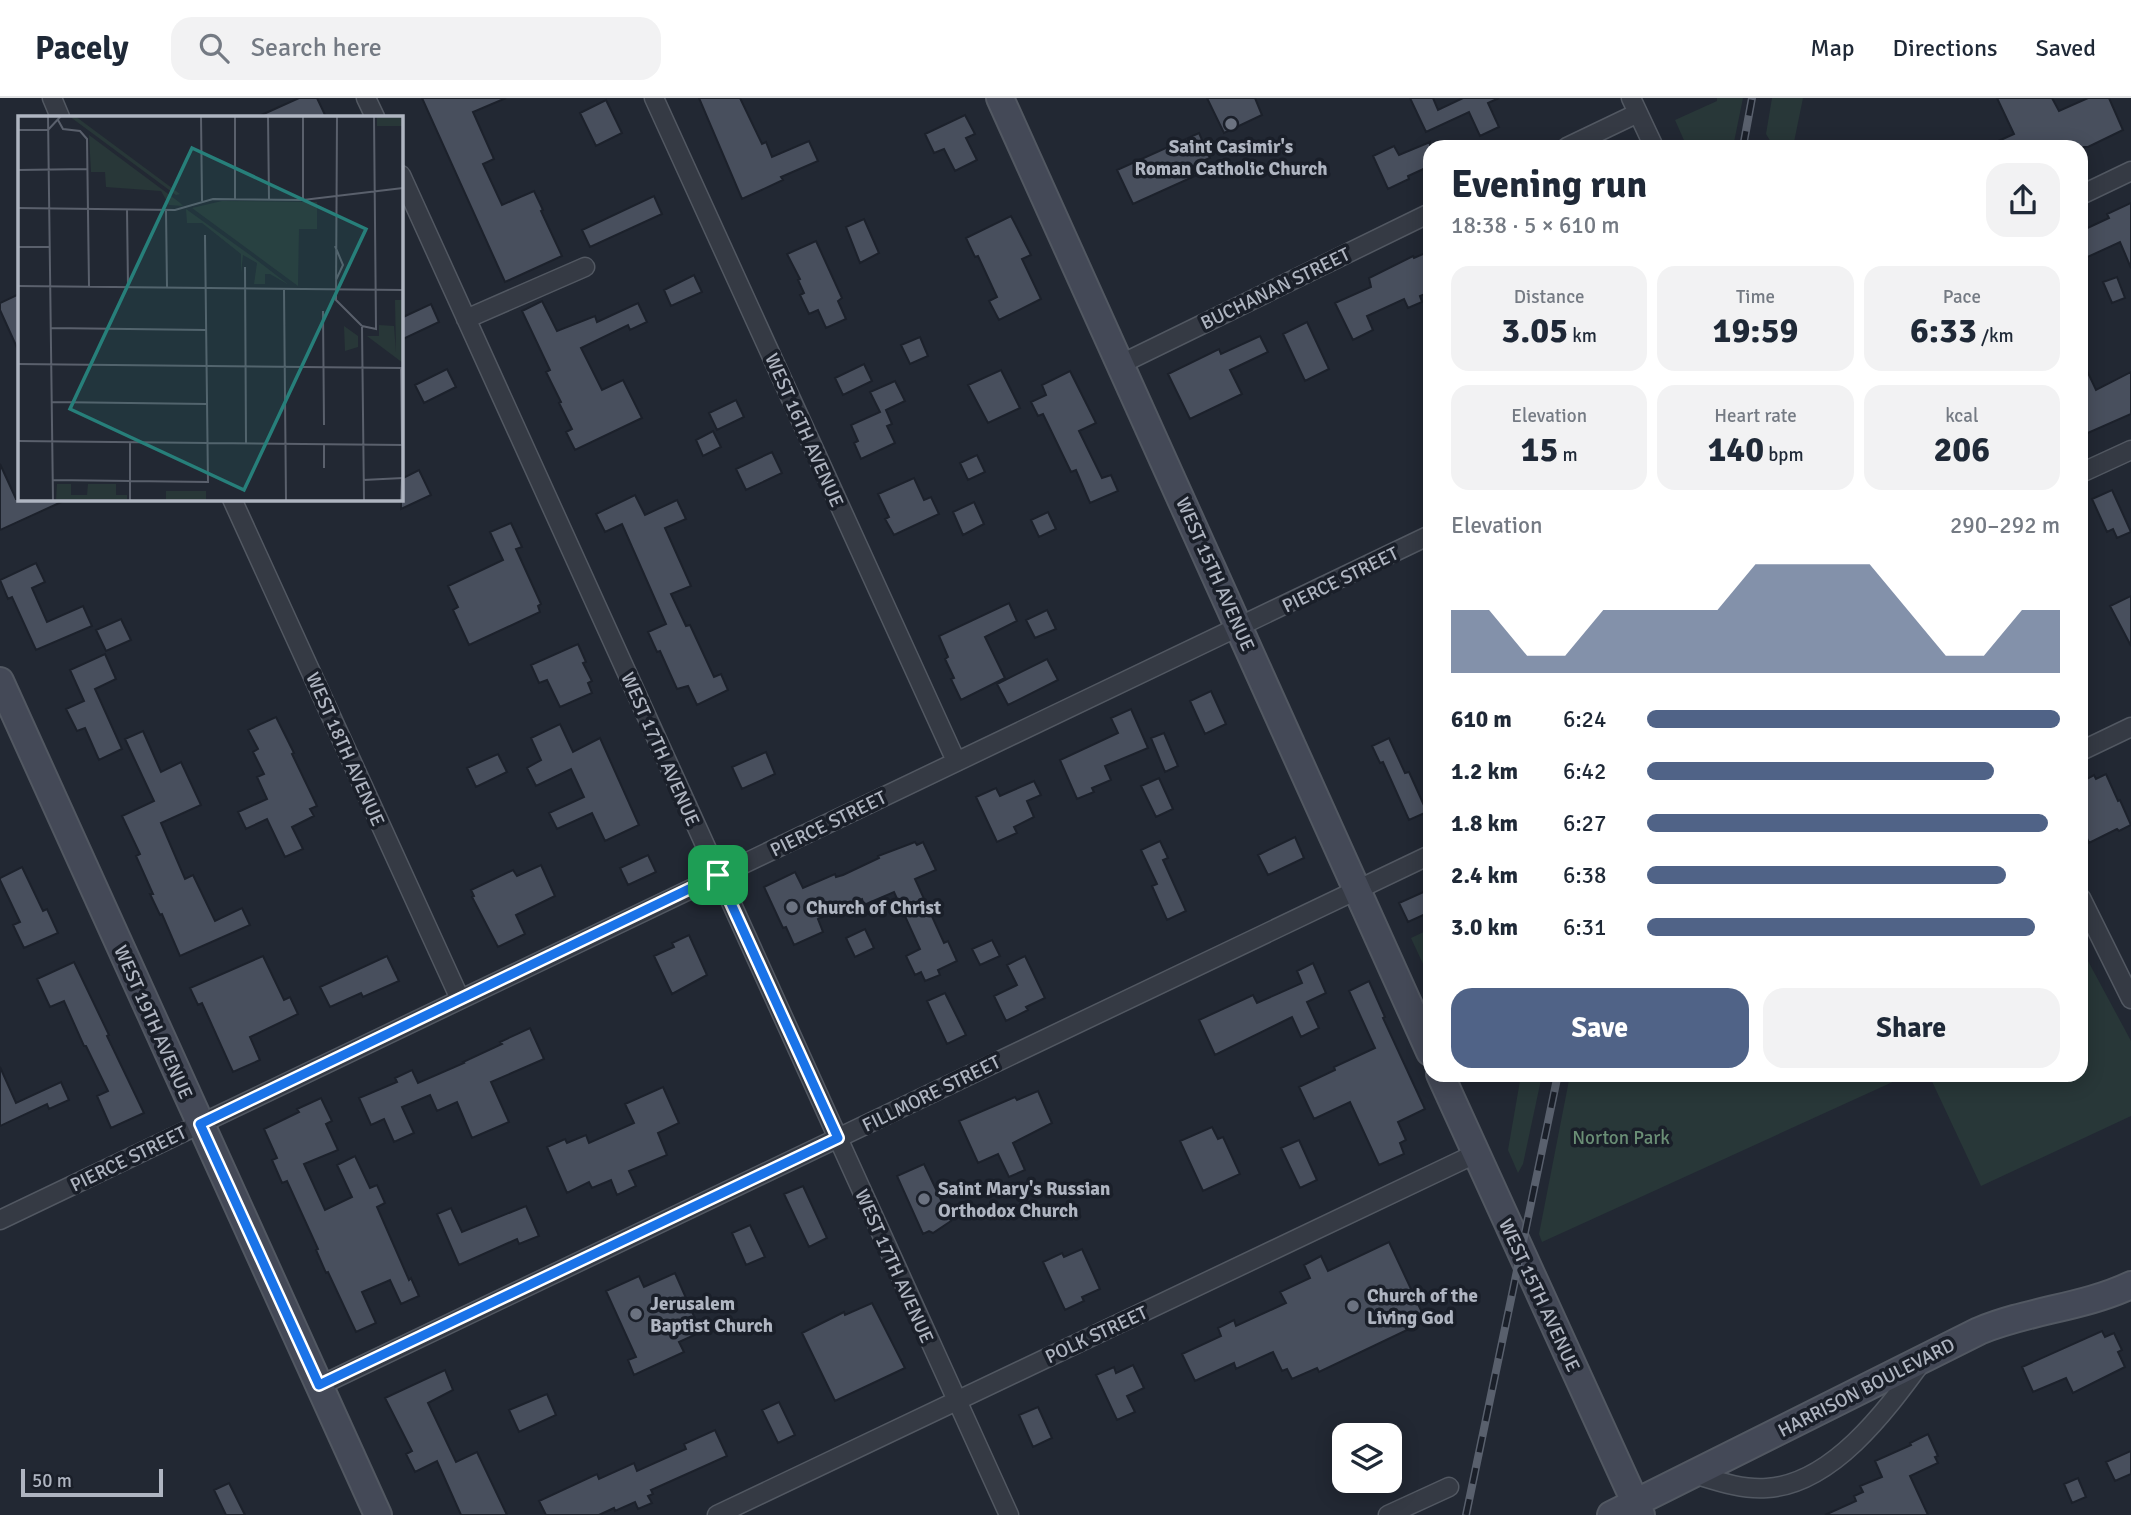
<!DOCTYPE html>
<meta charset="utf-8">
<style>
body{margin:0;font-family:Signika,sans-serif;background:#f2f2f3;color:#1f2937;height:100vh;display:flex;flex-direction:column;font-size:26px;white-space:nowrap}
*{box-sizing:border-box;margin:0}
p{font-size:23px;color:#747a83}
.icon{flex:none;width:38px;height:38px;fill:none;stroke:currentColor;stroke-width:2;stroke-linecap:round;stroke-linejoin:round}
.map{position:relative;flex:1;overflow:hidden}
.side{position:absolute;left:1423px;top:42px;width:665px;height:942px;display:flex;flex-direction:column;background:#fff;border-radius:21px;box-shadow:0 4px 18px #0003}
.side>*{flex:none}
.controls{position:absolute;left:1332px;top:1325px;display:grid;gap:14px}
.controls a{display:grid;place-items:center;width:70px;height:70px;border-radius:14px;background:#fff;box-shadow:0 4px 18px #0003;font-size:35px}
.scale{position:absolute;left:21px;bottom:18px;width:142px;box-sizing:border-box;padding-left:7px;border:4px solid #afb5c1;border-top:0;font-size:19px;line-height:24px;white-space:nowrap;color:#afb5c1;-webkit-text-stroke:5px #1a1f29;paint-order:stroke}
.pin{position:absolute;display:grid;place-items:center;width:60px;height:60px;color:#fff;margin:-30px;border-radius:14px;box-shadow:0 4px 10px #0006}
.round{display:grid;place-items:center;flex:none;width:74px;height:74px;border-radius:21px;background:#f2f2f3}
.head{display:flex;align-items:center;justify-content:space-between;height:119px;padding:0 28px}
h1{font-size:38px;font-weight:700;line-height:52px}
.figures{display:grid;grid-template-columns:repeat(3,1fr);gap:10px;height:119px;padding:7px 28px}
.figures div{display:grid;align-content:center;border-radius:18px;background:#f2f2f3;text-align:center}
.figures b{font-size:35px;font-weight:700}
.figures small{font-size:19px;font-weight:400}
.figures p{font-size:19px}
.chart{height:196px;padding:14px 28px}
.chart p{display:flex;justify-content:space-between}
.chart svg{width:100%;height:126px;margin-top:7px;fill:#506387;opacity:.7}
.cta{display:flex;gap:14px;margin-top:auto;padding:14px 28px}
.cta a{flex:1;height:80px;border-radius:21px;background:#506387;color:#fff;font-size:28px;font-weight:700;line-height:80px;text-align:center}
.cta a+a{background:#f2f2f3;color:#1f2937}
ul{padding:0 28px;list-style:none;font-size:23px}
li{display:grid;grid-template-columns:112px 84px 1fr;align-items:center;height:52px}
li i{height:18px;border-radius:9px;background:#506387}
header{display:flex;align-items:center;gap:42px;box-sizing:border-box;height:98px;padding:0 35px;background:#fff;border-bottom:2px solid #e0e1e3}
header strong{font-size:33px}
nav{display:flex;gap:38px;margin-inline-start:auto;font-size:24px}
.search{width:490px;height:63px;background:#f2f2f3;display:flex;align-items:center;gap:18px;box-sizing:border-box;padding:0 24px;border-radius:21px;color:#747a83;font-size:26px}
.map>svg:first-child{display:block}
.green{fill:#283738}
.building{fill:#484f5d;stroke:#1c212b;stroke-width:2}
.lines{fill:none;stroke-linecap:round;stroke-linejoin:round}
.street-casing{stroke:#525862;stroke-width:21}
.secondary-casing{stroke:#525862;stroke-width:30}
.street{stroke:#353a44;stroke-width:18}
.secondary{stroke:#444957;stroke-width:26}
.rail-casing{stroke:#59606d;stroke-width:8}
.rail{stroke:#1a1f29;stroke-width:5;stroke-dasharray:16;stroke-linecap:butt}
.route-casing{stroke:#fff;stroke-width:14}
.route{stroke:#1a73e8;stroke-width:9}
.worship-dot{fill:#6b7280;stroke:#1a1f29;stroke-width:2.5}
.labels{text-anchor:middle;stroke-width:7;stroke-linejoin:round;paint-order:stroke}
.poi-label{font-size:19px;font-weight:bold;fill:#afb5c1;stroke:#1a1f29;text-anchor:start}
.street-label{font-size:19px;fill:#afb5c1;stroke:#1a1f29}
.park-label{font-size:19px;fill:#6a8e75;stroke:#1a1f29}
.inset-road{fill:none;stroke:#5a606c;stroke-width:2}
.view{fill:#277f7a;fill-opacity:0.15;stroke:#277f7a;stroke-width:3.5}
.inset-edge{fill:none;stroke:#afb5c1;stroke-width:3.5}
</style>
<header>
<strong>Pacely</strong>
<div class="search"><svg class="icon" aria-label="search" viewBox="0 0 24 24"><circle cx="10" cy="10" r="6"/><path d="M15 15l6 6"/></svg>Search here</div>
<nav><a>Map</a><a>Directions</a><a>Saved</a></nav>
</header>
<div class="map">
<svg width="2131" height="1417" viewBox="0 0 2131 1417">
<rect width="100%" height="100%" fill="#222833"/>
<!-- green -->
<path class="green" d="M1717,0H1743L1733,49H1687L1675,22L1717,3Z
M1772,0H1803L1793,49H1774L1766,36Z
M1430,831V881L1411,840Z
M2081,850L2131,943V1018L1981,1088L1929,977L2081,976Z
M1521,977H1542L1523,1066L1518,1075L1508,1052Z
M1570,977V976L1908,977L1542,1144L1539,1136Z"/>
<!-- building -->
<path class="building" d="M299,0H317L326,19H257Z
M422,0H506L473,14L494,61L483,66L502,107L534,93L543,112L541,113L562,158L505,184Z
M699,0H740L762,46L766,44L772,59L809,43L818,63L781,79L783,82L742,101Z
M1207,0H1255L1262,17L1224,35Z
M1410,0H1433L1438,12L1463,0H1499L1488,5L1499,29L1480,38L1469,14L1426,34Z
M1997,0H2052L2059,13L2088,0H2109L2123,32L2088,49H1985L2014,36Z
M606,2L622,35L596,48L580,15Z
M965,17L975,36L966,40L977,62L955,73L944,51L934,55L925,36Z
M1199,35L1210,60L1202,63L1206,73L1133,106L1117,72Z
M1430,44V68L1408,78L1409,81L1388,91L1373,58L1394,48L1399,57Z
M654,98L662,116L590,149L582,132Z
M2131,105V170L2120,144L2081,162V133L2109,120L2107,116Z
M1011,118L1031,157L1022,161L1041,201L999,222L989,203L997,199L978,158L975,159L966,140Z
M864,121L879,155L860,165L846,129Z
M816,143L842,200L838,203L846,221L826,230L818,212L809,216L800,197L804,195L798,182L800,181L787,156Z
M1430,153V194L1420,198L1422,204L1408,210L1404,201L1367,218L1373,232L1353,242L1335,205L1371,189L1369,180L1413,158L1414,160Z
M694,177L702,194L671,208L664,192Z
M2117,179L2125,200L2112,205L2103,184Z
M19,196V254L0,212V205Z
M542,203L557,233L595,218L597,224L638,205L647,224L630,232L628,227L581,250L602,292L623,282L642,320L575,352L566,334L572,331L559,305L561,304L546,274L550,272L522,213Z
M431,206L439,224L401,242V220Z
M1307,224L1329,271L1305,283L1283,236Z
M1260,238L1268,254L1230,272L1242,296L1190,321L1168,276L1219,251L1221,256Z
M920,239L928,258L910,266L901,247Z
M2081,260L2096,292L2131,274V316L2081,338Z
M864,266L872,283L843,297L835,280Z
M447,271L456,289L424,305L415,287Z
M1001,272L1020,310L988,325L968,287Z
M1070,273L1096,325L1079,333L1102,380L1111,377L1118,393L1090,405L1076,372L1071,374L1043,316L1038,318L1031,304L1046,297L1042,287Z
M895,283L905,303L886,312L892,326L887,328L895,345L861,361L854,345L858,343L851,327L880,314L870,294Z
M736,302L744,319L717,332L709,315Z
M713,333L721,349L703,358L696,342Z
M772,354L782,375L746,392L736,371Z
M977,357L985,374L968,382L960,365Z
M0,366L16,401H68L0,432Z
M419,372L431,397L401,411V381Z
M914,380L924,402L931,399L939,416L894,437L885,421L889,419L878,396Z
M2112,392L2131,434L2117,440L2113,431L2107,434L2092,401Z
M635,397L645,417L677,402L686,421L665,430L691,488L671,496L686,528L690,527L714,579L721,576L728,592L697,607L688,588L677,591L660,553L657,554L648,534L666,526L622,426L605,434L596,416Z
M974,404L984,426L963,437L953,414Z
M1048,414L1056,431L1039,439L1031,422Z
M511,425L522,449L516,451L541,506L538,508L540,514L469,547L453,512L458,509L448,488L503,462L490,434Z
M36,465L45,484L32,490L47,524L83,508L92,528L36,552L12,499L8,501L0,482Z
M2131,498V548L2110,508Z
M1009,505L1017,523L985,539L1005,580L961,602L951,581L954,580L945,561L948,559L939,538Z
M1047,512L1056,531L1035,540L1026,522Z
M121,521L131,542L106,553L96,532Z
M578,546L586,564L583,565L592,583L588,585L592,595L560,609L547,582L539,585L531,567Z
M105,556L116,581L95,591L122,651L99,662L85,630L77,633L66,611L84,603L70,572Z
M1047,561L1058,582L1008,607L997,586Z
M1211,593L1226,626L1205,636L1190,603Z
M1131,611L1148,650L1105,668L1111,682L1092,690L1094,694L1077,701L1060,662L1118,635L1111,620Z
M276,619L294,655L292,656L317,708L310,711L314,718L292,729L303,751L285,759L267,721L246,731L238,714L267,701L257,679L264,676L253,654L258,651L248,632Z
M560,626L573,654L600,640L639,727L605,743L592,715L557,731L549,715L584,699L571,671L536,688L527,670L541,662L531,640Z
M143,633L161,674L181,664L201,707L161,725L185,781L193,777L215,823L242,810L250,827L180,858L162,816L160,817L150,796H153L136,758L140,756L122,718L154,703L125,641Z
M1164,635L1178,668L1165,674L1151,640Z
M1389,640L1405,675L1409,674L1427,714L1409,722L1383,664L1380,665L1372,648Z
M766,654L775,676L742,691L732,669Z
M498,656L507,674L476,689L467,670Z
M2106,676L2118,703L2120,702L2131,727L2119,733L2117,731L2089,745L2081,727V684L2094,677L2096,681Z
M1159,680L1173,711L1156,719L1141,688Z
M1034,683L1041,697L1027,703L1034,719L1014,729L1017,735L997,744L976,699L996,690L1000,698Z
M1295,739L1304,760L1268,777L1258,757Z
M1160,743L1168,760L1163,762L1186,813L1167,822L1152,788L1157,786L1141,752Z
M915,744L917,747L923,744L936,772L915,781L944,845L948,843L957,863L938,872L940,877L925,883L921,874L915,877L906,858L920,851L894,794L864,807L862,801L818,821L823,834L794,847L786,829L783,830L764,789L795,774L803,790L835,776L836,779L843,777L879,760L878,758Z
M648,757L656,774L628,787L620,770Z
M541,767L555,798L516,817L525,836L498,849L472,799L474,798L471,792L513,772L517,778Z
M22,769L43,813L47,811L58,835L24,850L13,827L20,824L0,782V780Z
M1430,791V814L1408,824L1399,805Z
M865,831L874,850L855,859L846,840Z
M689,837L707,877L672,896L654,858L674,849L672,845Z
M992,842L1000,858L980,867L972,851Z
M263,858L284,902L290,899L298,916L250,939L260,962L233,974L202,905L198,907L190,890Z
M387,858L399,883L363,899L361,895L330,909L320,889Z
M1025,858L1045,900L1026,909L1028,912L1006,923L994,898L1017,887L1007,867Z
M74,864L109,937L107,938L144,1015L111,1030L97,998L108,993L86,948H84L64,903L50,909L37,881Z
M1313,865L1326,895L1307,904L1319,930L1301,939L1292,919L1215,957L1199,922L1253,897L1257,905L1302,885L1297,873Z
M1369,883L1385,919L1383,920L1425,1011L1398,1024L1406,1042L1400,1045L1404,1056L1379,1067L1350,1004L1314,1021L1299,989L1335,972L1334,969L1375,950L1349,893Z
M945,895L966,937L947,946L927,903Z
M530,930L544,961L491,984L509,1024L472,1040L457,1004L437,1013L430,997L402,1009L414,1035L394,1044L384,1021L371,1027L359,1000L397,984L395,980L412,972L418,985L464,965L463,964L502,946L500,944Z
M0,969L16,1005L61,984L69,1002L49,1011L47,1006L0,1028Z
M663,989L679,1025L658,1035L667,1057L629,1073L636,1088L617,1097L611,1082L592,1090L589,1084L567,1095L547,1049L565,1041L567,1045L586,1037L589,1045L634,1025L625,1006Z
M1038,993L1052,1025L1013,1045L1025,1072L1009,1079L998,1056L978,1065L959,1023L1015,999L1017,1002Z
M321,1000L332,1023L326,1026L338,1052L304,1066L325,1112L352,1099L337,1067L355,1058L370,1090L377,1087L385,1105L377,1109L409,1182L411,1180L419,1198L401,1206L390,1182L362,1194L376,1225L356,1234L328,1174L326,1175L316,1152L318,1151L287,1083L282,1085L272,1062L277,1060L264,1031L299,1014L297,1011Z
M1212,1029L1218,1041L1223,1039L1240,1076L1203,1093L1180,1043Z
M1299,1042L1317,1082L1300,1090L1281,1050Z
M924,1066L951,1123L933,1135L929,1133L923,1136L897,1078Z
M803,1088L827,1140L809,1149L784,1096Z
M526,1108L539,1138L519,1146L517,1141L459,1167L437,1116L451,1110L462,1134Z
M750,1127L765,1159L746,1167L732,1135Z
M1389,1144L1426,1223L1319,1274L1317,1270L1292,1281L1287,1271L1282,1273L1273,1254L1236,1271L1234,1265L1195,1283L1182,1256L1221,1238L1218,1230L1234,1222L1236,1228L1286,1205L1280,1194L1310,1180L1304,1167L1321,1158L1328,1173Z
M1082,1151L1100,1191L1082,1199L1084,1203L1065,1212L1043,1164L1062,1155L1064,1159Z
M675,1175L701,1234L679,1244L684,1254L634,1277L628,1262L636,1259L606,1193L639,1178L644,1189Z
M872,1205L905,1270L835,1303L802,1235L844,1214L845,1217Z
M2102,1233L2105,1239L2114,1235L2122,1252L2118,1254L2125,1269L2073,1295L2066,1280L2033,1294L2022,1269Z
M1133,1267L1144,1290L1127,1298L1135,1314L1117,1322L1096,1277L1114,1269L1116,1275Z
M445,1272L453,1292L428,1305L456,1364L477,1354L507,1417H461L437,1363L415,1374L406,1356L412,1353L385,1300Z
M547,1296L556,1317L519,1334L509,1312Z
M779,1304L795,1337L778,1345L762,1312Z
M1038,1309L1052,1340L1033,1349L1019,1317Z
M715,1332L727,1358L651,1392L653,1396L648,1398L652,1405L638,1411L635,1404L615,1413L614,1410L599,1417H546L539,1403L597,1376L599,1381L634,1365L637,1373L686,1351L684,1346Z
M1928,1336L1938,1358L1935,1359L1938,1365L1910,1378L1928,1417H1825L1856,1403L1854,1398L1863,1394L1860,1388L1882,1379L1875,1363L1911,1347L1910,1345Z
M2131,1353V1376L2115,1383L2106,1364Z
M2078,1380L2086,1399L2072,1405L2064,1386Z
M229,1385L245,1417H226L214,1392Z"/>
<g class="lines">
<!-- street casing -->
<g class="street-casing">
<path id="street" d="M52,0L60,19
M366,0L375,19
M654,0L956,663
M1631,0L1654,49
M1567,49L1638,15
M401,77L1009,1417
M2081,97L2131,73
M466,221L585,169
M1121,266L1430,115
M2081,375L2131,352
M232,401L460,901
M2081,653L2131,629
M2081,800L2131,901
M0,1122L1430,437
M319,1288L1430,757
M1694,1376C1717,1383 1742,1392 1767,1390C1832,1386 1885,1314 1921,1265
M717,1417L1475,1056
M1388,1417L1449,1389"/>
</g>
<!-- secondary casing -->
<g class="secondary-casing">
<path id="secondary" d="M1000,0L1430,954
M0,583L378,1417
M1440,976L1641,1417
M1611,1417L1979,1233C2029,1212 2082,1210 2131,1187"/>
</g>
<!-- street -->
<use href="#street" class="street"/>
<!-- secondary -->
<use href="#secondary" class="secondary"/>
<!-- rail casing -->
<g class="rail-casing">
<path id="rail" d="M1743,49L1752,0
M1466,1417L1558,976"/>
</g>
<!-- rail -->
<use href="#rail" class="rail"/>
</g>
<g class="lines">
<!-- route casing -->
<g class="route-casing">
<path id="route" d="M718,777L838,1040L319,1287L200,1026Z"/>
</g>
<!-- route -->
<use href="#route" class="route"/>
</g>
<!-- markers -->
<g class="worship-dot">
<circle cx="1231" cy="26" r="7"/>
<circle cx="792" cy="809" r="7"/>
<circle cx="924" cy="1101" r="7"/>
<circle cx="1353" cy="1208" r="7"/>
<circle cx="636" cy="1216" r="7"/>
</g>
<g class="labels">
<!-- poi labels -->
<g class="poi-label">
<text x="1231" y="55" text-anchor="middle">Saint Casimir's<tspan x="1231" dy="22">Roman Catholic Church</tspan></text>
<text x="806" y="816">Church of Christ</text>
<text x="938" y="1097">Saint Mary's Russian<tspan x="938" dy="22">Orthodox Church</tspan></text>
<text x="1367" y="1204">Church of the<tspan x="1367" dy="22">Living God</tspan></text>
<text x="650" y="1212">Jerusalem<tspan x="650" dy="22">Baptist Church</tspan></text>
</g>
<!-- street labels -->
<g class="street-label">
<text transform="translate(1275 190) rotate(-26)" y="7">BUCHANAN STREET</text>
<text transform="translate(805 332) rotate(66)" y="7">WEST 16TH AVENUE</text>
<text transform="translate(1216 476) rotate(66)" y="7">WEST 15TH AVENUE</text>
<text transform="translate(1340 481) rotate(-26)" y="7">PIERCE STREET</text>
<text transform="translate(346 651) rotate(66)" y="7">WEST 18TH AVENUE</text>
<text transform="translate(661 651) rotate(66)" y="7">WEST 17TH AVENUE</text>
<text transform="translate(828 725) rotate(-26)" y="7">PIERCE STREET</text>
<text transform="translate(154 924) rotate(66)" y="7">WEST 19TH AVENUE</text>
<text transform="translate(931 995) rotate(-26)" y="7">FILLMORE STREET</text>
<text transform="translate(128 1060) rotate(-26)" y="7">PIERCE STREET</text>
<text transform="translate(895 1168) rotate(66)" y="7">WEST 17TH AVENUE</text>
<text transform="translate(1540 1197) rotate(65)" y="7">WEST 15TH AVENUE</text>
<text transform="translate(1096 1236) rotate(-25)" y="7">POLK STREET</text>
<text transform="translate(1866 1289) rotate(-27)" y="7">HARRISON BOULEVARD</text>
</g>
<!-- park labels -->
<g class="park-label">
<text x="1621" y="1046">Norton Park</text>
</g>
</g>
<!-- overview -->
<g transform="translate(18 18)">
<rect width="385" height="385" fill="#222833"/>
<path d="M51,0H57L162,78L158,79ZM359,0H385V10H359ZM71,19L161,86L165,90L151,89L143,75L88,71L87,56H73ZM204,85L299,86V113H281L280,170L174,92ZM168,93L232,139L271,169L252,158H247V168H236L239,147L225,139L223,158V138L184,107H169ZM377,184H385V247L349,220H361V209L376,210L378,236ZM326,210L340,220V231L327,235ZM53,368V379H69L70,368H98V379H109V385H38L39,368ZM148,375H188V385H148Z" fill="#283738"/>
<path class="inset-road" d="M30,0L35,385M183,0L184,85M217,0V83M250,0L251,84M285,0V84M319,0L318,184L344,210M40,4L45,13L62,15L69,23L71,170M0,14H30L43,0M0,54L70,53M0,92L157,94L195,83L285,84L385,72M109,93L110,171M148,94L149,171M187,119L190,367M317,130L325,149L318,164M0,131H32M227,151L228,328M0,170L385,174M266,173L268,385M305,195L306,309M344,210L358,213L356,0M344,211L346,385M33,212L188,214M0,248L385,252M383,252L384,329M34,286L189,288M0,325L385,329M112,326V385M306,328V352M34,364L190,366M345,364L385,362M383,385L384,362"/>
<path class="view" d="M174,32L348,113L226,374L52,293Z"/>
<rect width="385" height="385" class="inset-edge"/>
</g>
</svg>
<div class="controls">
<a><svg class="icon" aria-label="layers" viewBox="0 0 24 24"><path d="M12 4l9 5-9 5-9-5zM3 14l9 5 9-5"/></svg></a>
</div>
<div class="scale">50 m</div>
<div class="pin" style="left:718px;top:777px;background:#1e9e55"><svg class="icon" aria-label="arrive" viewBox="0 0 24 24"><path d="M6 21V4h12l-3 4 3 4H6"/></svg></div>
<section class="side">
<div class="head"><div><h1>Evening run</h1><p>18:38 · 5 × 610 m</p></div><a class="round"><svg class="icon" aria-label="share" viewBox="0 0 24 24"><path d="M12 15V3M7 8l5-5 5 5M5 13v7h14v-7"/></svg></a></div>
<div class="figures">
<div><p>Distance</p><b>3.05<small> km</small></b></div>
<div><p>Time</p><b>19:59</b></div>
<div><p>Pace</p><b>6:33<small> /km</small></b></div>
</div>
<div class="figures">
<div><p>Elevation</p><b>15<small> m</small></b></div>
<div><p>Heart rate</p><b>140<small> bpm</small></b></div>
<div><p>kcal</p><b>206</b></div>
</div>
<div class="chart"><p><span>Elevation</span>290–292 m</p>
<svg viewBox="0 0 160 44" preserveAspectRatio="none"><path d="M0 44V22L10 22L20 38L30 38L40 22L50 22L60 22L70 22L80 6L90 6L100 6L110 6L120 22L130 38L140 38L150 22L160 22V44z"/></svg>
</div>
<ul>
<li><b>610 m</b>6:24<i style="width:100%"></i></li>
<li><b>1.2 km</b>6:42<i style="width:84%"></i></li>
<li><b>1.8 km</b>6:27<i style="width:97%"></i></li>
<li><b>2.4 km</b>6:38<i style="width:87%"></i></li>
<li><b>3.0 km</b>6:31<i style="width:94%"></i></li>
</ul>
<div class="cta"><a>Save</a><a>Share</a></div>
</section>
</div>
